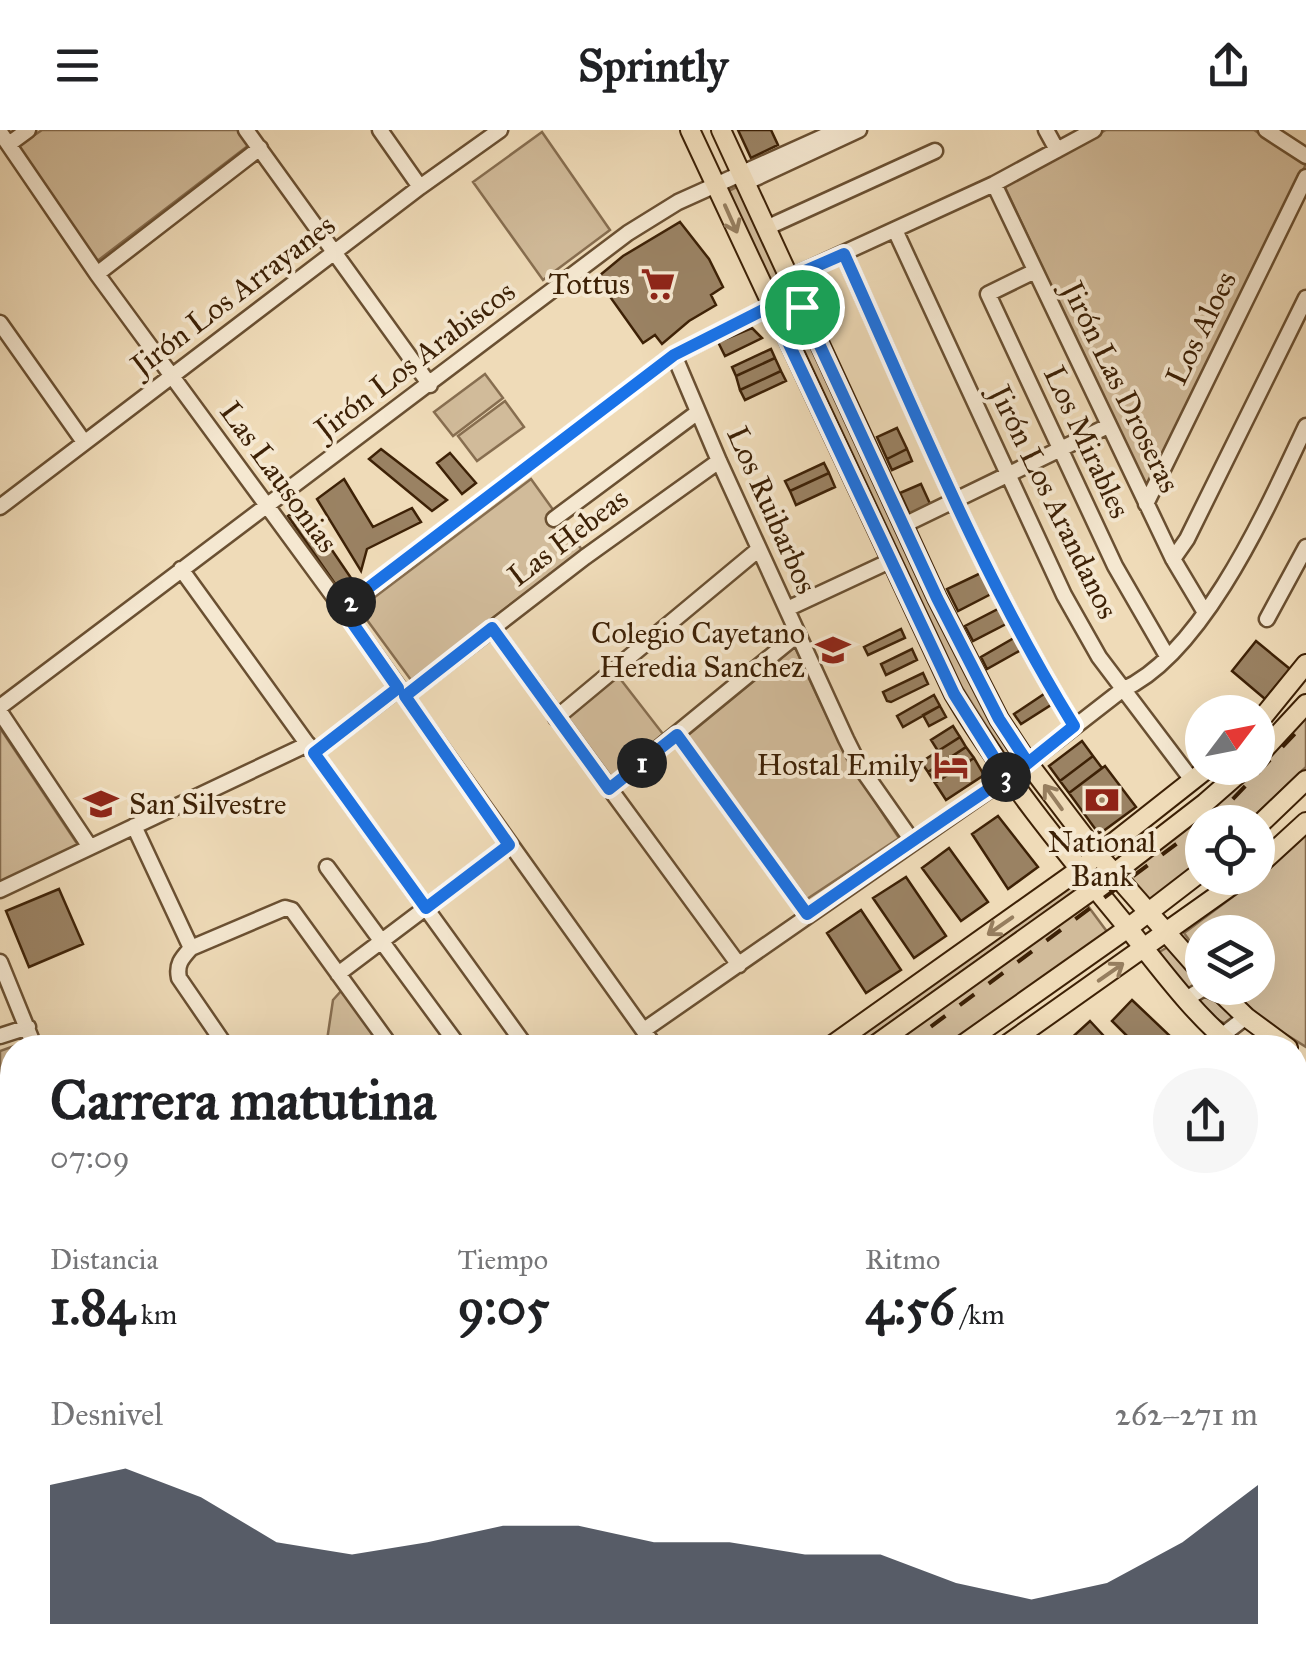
<!DOCTYPE html>
<html lang="es">
<meta charset="utf-8">
<style>
body{margin:0;font-family:"IM FELL Great Primer",serif;background:#f6f6f6;color:#202124;height:100vh;display:flex;flex-direction:column;font-size:38px;white-space:nowrap}
*{box-sizing:border-box;margin:0}
p{font-size:32px;color:#757577}
.icon{flex:none;width:55px;height:55px;fill:none;stroke:currentColor;stroke-width:2;stroke-linecap:round;stroke-linejoin:round}
.map{position:relative;flex:1;overflow:hidden}
.side{position:absolute;left:0px;top:905px;width:1308px;height:642px;display:flex;flex-direction:column;background:#fff;border-radius:40px 40px 0 0;box-shadow:0 10px 40px #0002}
.side>*{flex:none}
.needle{width:65px;rotate:58deg}
.fabs{position:absolute;left:1185px;top:565px;display:grid;gap:20px}
.fabs a{display:grid;place-items:center;width:90px;height:90px;border-radius:50%;background:#fff;box-shadow:0 10px 40px #0002;font-size:50px}
.pin{position:absolute;display:grid;place-items:center;width:85px;height:85px;color:#fff;margin:-42px;border:5px solid #fff;border-radius:50%;box-shadow:0 2px 10px #0007}
.km{position:absolute;width:50px;height:50px;margin:-25px;border-radius:50%;background:#222;color:#fff;font-size:28px;line-height:50px;text-align:center}
.round{display:grid;place-items:center;flex:none;width:105px;height:105px;border-radius:52px;background:#f6f6f6}
.head{display:flex;align-items:center;justify-content:space-between;height:170px;padding:0 50px}
h1{font-size:55px;font-weight:700;line-height:75px}
.stats{display:grid;grid-template-columns:repeat(3,1fr);gap:15px;height:170px;padding:10px 50px}
.stats div{display:grid;align-content:center}
.stats b{font-size:50px;font-weight:700}
.stats small{font-size:28px;font-weight:400}
.stats p{font-size:28px}
.chart{height:280px;padding:20px 50px}
.chart p{display:flex;justify-content:space-between}
.chart svg{width:100%;height:180px;margin-top:10px;fill:#111827;opacity:.7}
header{display:flex;justify-content:space-between;align-items:center;height:130px;padding:0 50px;background:#fff;font-size:45px;font-weight:700}
.map>svg:first-child{display:block}
.green{fill:#d1bb9a;stroke:#876e50;stroke-width:2.5}
.building{fill:#9a8263;stroke:#3d2106;stroke-width:2.5}
.lines{fill:none;stroke-linecap:round;stroke-linejoin:round}
.minor-casing{stroke:#6a5032;stroke-width:19}
.major-casing{stroke:#3d2106;stroke-width:22}
.minor{stroke:#f5e8d1;stroke-width:14}
.major{stroke:#efdbb8;stroke-width:18}
.rail{stroke:#3d2106;stroke-width:4;stroke-dasharray:18 18;stroke-linecap:butt}
.oneway{stroke:#967e5f}
.route-casing{stroke:#fff;stroke-width:20}
.route{stroke:#1a73e8;stroke-width:12}
.labels{text-anchor:middle;stroke-width:8;stroke-linejoin:round;paint-order:stroke}
.poi-label{font-size:30px;fill:#3d2106;stroke:#f5e8d1;text-anchor:end}
.street-label{font-size:30px;fill:#3d2106;stroke:#f5e8d1}
</style>
<header><svg class="icon" aria-label="menu" viewBox="0 0 24 24"><path d="M4 6h16M4 12h16M4 18h16"/></svg>Sprintly<svg class="icon" aria-label="share" viewBox="0 0 24 24"><path d="M12 15V3M7 8l5-5 5 5M5 13v7h14v-7"/></svg></header>
<div class="map">
<svg width="1306" height="1547" viewBox="0 0 1306 1547">
<rect width="100%" height="100%" fill="#efdbb8"/>
<filter id="stains"><feTurbulence type="fractalNoise" baseFrequency=".002" numOctaves="4"/><feColorMatrix values="0 0 0 0 .2 0 0 0 0 .09 0 0 0 0 .02 0 0 0 .5 -.17"/></filter>
<radialGradient id="worn" r=".72"><stop offset=".6" stop-color="#630" stop-opacity="0"/><stop offset="1" stop-color="#630" stop-opacity=".3"/></radialGradient>
<!-- green -->
<path class="green" d="M42,0H238L249,15L96,132L17,17Z
M1106,0H1254L1306,34L1147,362L1004,55Z
M542,2L610,100L543,150L473,52Z
M737,57L1013,623L1006,627L954,545L727,66L729,61Z
M485,244L503,268L453,306L434,282Z
M505,271L524,297L477,331L458,306Z
M531,349L582,420L411,550L359,479Z
M795,517C826,589 855,644 899,708L807,769L687,606Z
M618,546L663,604L609,650L564,590Z
M1306,584V637L1248,692H1202V731L1150,773L1127,744L1258,638Z
M0,598L78,715L0,753Z
M1306,703V917L1266,892L1228,858H1258V802H1202V828L1184,803L1258,748Z
M1070,755L1075,761L856,917L841,918Z
M1085,772L1108,803L947,917L883,918Z
M1171,815L1235,888L1227,894C1204,888 1173,844 1156,824Z
M342,860L383,917H326L333,870Z
M25,912L27,917L12,918V1012L0,990V921Z
M1295,982L1306,987V1120L1295,1144Z"/>
<!-- building -->
<path class="building" d="M738,0H771L778,15L751,28Z
M680,92L709,129L723,157L711,165L716,175L689,191L662,214L655,205L643,213L606,161L602,163L593,151L623,126Z
M818,146L825,160L811,167L804,152Z
M752,198L762,208L725,226L718,212Z
M771,219L775,228L736,246L732,237Z
M775,228L781,241L740,260L736,246Z
M781,241L786,251L745,270L740,260Z
M897,298L907,319L887,329L877,307Z
M381,319L447,370L432,381L369,329Z
M907,319L912,331L892,340L887,329Z
M450,323L476,353L462,364L437,333Z
M824,333L829,343L790,361L785,351Z
M829,343L835,357L796,375L790,361Z
M344,349L373,397L412,378L421,392L367,419L361,441L317,369Z
M921,354L932,378L911,387L900,363Z
M302,376L351,448L338,458L288,386Z
M983,442L993,463L958,481L947,459Z
M1000,478L1008,493L973,511L965,496Z
M901,499L905,508L868,525L864,517Z
M1014,508L1021,520L987,539L981,527Z
M1256,511L1290,539L1265,569L1232,541Z
M912,519L917,530L886,545L881,534Z
M923,543L928,554L891,572L887,571L883,562Z
M1047,562L1054,573L1021,594L1014,584Z
M934,565L940,576L903,597L897,586Z
M940,576L946,587L929,596L923,585Z
M953,596L960,607L938,621L931,610Z
M960,607L966,617L928,642L921,632Z
M1082,611L1093,626L1060,651L1049,636Z
M966,617L974,628L935,653L928,642Z
M1093,626L1102,638L1069,663L1060,651Z
M974,628L984,645L946,670L935,653Z
M1105,636L1136,677L1102,702L1096,700L1069,663Z
M998,686L1038,737L1008,759L972,704Z
M949,718L988,772L961,791L922,738Z
M906,747L946,806L914,828L873,768Z
M59,759L83,814L29,837L6,781Z
M861,780L901,840L866,863L827,803Z
M1132,870L1170,906L1159,918H1139L1112,891Z
M1090,891L1115,918H1074L1068,911Z
M12,1055V1127L1,1086Z
M0,1224L12,1226V1246L0,1245Z
M1299,1403L1306,1407L1305,1431L1295,1425V1411Z
M1295,1425L1306,1431V1480L1295,1499Z
M205,1535H225L239,1547H195Z
M512,1535H561L551,1547H525Z
M660,1535H674L691,1547H651Z"/>
<g class="lines">
<!-- minor casing -->
<g class="minor-casing">
<path id="minor" d="M246,0L430,255
M380,0L420,57
M1046,0L1057,20
M1266,0L1306,26
M0,2L97,144L342,478L656,918
M9,14L28,0
M745,53L859,0
M994,54L1173,429L1204,481
M766,98L935,21
M895,100L1064,465L1099,527L1192,650
M844,124C916,284 982,447 1074,596
M1035,141L988,164L1115,436L1167,526
M97,144L260,18
M789,148L994,54L1094,0
M0,193L84,312
M674,225L719,331L846,609L859,635L913,712
M1146,374L1306,47
M0,377L420,57L500,0
M554,389L698,282
M904,395L1108,296
M1173,429L1187,409L1306,168
M181,439L527,918
M342,478L674,225L771,176
M787,479L890,431
M1267,489L1306,417
M492,498L739,835
M405,566L585,427L719,331
M0,577L628,103L678,72L838,0
M0,582L90,717
M556,588L759,419
M677,605L807,784
M314,623L399,558
M609,659L798,504
M134,696L191,818
M327,737L460,918
M0,760L308,614
M0,832L35,918
M338,844L509,715
M1186,869L1204,858L1224,866
M644,900L1028,633L1122,560C1204,524 1269,374 1306,296
M0,906L28,897
M227,918L179,848C176,834 182,828 191,818L285,778L292,780L392,918
M1206,918L1246,887
M0,1003L12,1023
M1295,1157L1306,1137
M1295,1273L1306,1278
M1295,1520L1306,1502
M0,1529L27,1547
M1000,1535L1016,1547
M1284,1535L1305,1547
M1023,1547L1029,1535
M1147,1547L1154,1535"/>
</g>
<!-- major casing -->
<g class="major-casing">
<path id="major" d="M690,0L954,564C1003,646 1062,718 1123,792C1158,835 1191,882 1235,918
M721,0L937,468L999,589L1028,633L1098,725L1202,843
M1258,593L1306,534
M1258,626L1306,574
M1258,696L1306,650
M1258,736L1306,692
M1216,858L1246,887L1288,918
M828,918L1080,739L1208,638
M871,918L1095,758L1205,673L1245,638
M958,918L1128,798L1202,741
M1002,918L1242,748
M1295,961L1306,968
M0,1199L12,1201
M0,1262L12,1263
M0,1283L12,1287
M380,1535L395,1547
M411,1535L426,1547
M40,1547L49,1535
M334,1547L344,1535"/>
</g>
<!-- minor -->
<use href="#minor" class="minor"/>
<!-- major -->
<use href="#major" class="major"/>
<!-- rail -->
<path class="rail" d="M1205,692L1232,670L1306,592
M902,918L1202,695
M0,1228L12,1229"/>
</g>
<!-- one-way arrows -->
<defs><path id="oneway-shaft" d="M-6 0H5M1.5-3L5.5 0L1.5 3" fill="none" stroke-width="1.6" stroke-linecap="round" stroke-linejoin="round" transform="scale(2.5)"/></defs>
<g class="oneway">
<use href="#oneway-shaft" transform="translate(731 89) rotate(66)"/>
<use href="#oneway-shaft" transform="translate(1053 667) rotate(-126)"/>
<use href="#oneway-shaft" transform="translate(1000 796) rotate(145)"/>
<use href="#oneway-shaft" transform="translate(1111 842) rotate(-35)"/>
</g>
<g class="lines">
<!-- route casing -->
<g class="route-casing">
<path id="route" d="M802,177L937,468L999,589L1028,633C954,682 880,733 807,784L677,605L609,659L492,498L405,566L509,715L426,778L314,623L398,558L342,478L674,225L771,176L954,564L1007,648L1028,633L1074,596C982,447 916,284 844,124L789,148L802,177"/>
</g>
<!-- route -->
<use href="#route" class="route"/>
</g>
<!-- icons -->
<defs>
<g id="supermarket-bare" transform="scale(2.7)"><path d="M-6-5.5h2.5l.6 2H6L4.5 2H-2.5L-4.4-4H-6ZM-1.5 3.2a1.3 1.3 0 1 0 .1 0ZM3 3.2a1.3 1.3 0 1 0 .1 0Z" fill="#8f2418" stroke="#f5e8d1" stroke-width="2.5" paint-order="stroke"/></g>
<g id="school-bare" transform="scale(2.7)"><path d="M0-5L7-2L0 1L-7-2ZM-4 1L0 2.5L4 1V4Q0 6-4 4Z" fill="#8f2418" stroke="#f5e8d1" stroke-width="2.5" paint-order="stroke"/></g>
<g id="hotel-bare" transform="scale(2.7)"><path d="M-6-4.5h1.5V1H6V5H4.5V3h-9V5H-6ZM-4 0a1.8 1.8 0 1 1 3.6 0ZM.5 0V-2.5h3Q6-2.5 6 0Z" fill="#8f2418" stroke="#f5e8d1" stroke-width="2.5" paint-order="stroke"/></g>
<g id="bank-bare" transform="scale(2.7)"><path d="M-6-4H6V4H-6ZM0-2.3a2.3 2.3 0 1 0 0 4.6a2.3 2.3 0 1 0 0-4.6Z" fill="#8f2418" stroke="#f5e8d1" stroke-width="2.5" paint-order="stroke"/></g>
</defs>
<g fill-rule="evenodd">
<use href="#supermarket-bare" x="658" y="154"/>
<use href="#school-bare" x="833" y="520"/>
<use href="#hotel-bare" x="951" y="635"/>
<use href="#bank-bare" x="1102" y="670"/>
<use href="#school-bare" x="101" y="674"/>
</g>
<g class="labels">
<!-- poi labels -->
<g class="poi-label">
<text x="630" y="164">Tottus</text>
<text x="805" y="513">Colegio Cayetano<tspan x="805" dy="34">Heredia Sanchez</tspan></text>
<text x="923" y="645">Hostal Emily</text>
<text x="129" y="684" text-anchor="start">San Silvestre</text>
<text x="1102" y="722" text-anchor="middle">National<tspan x="1102" dy="34">Bank</tspan></text>
</g>
<!-- street labels -->
<g class="street-label">
<text transform="translate(233 165) rotate(-37)" y="10">Jirón Los Arrayanes</text>
<text transform="translate(1201 198) rotate(-64)" y="10">Los Aloes</text>
<text transform="translate(415 230) rotate(-37)" y="10">Jirón Los Arabiscos</text>
<text transform="translate(1121 257) rotate(64)" y="10">Jirón Las Droseras</text>
<text transform="translate(1087 312) rotate(65)" y="10">Los Mirables</text>
<text transform="translate(279 347) rotate(54)" y="10">Las Lausonias</text>
<text transform="translate(1054 372) rotate(64)" y="10">Jirón Los Arandanos</text>
<text transform="translate(772 380) rotate(66)" y="10">Los Ruibarbos</text>
<text transform="translate(568 407) rotate(-37)" y="10">Las Hebeas</text>
</g>
</g>
<rect width="100%" height="100%" filter="url(#stains)"/>
<rect width="100%" height="100%" fill="url(#worn)"/>
</svg>
<div class="fabs">
<a><svg class="needle" viewBox="-14 -14 28 28"><path d="M0-13l5 13h-10z" fill="#e53935"/><path d="M0 13l5-13h-10z" fill="#757577"/></svg></a>
<a><svg class="icon" aria-label="locate" viewBox="0 0 24 24"><circle cx="12" cy="12" r="6"/><path d="M12 2v4M12 18v4M2 12h4M18 12h4"/></svg></a>
<a><svg class="icon" aria-label="layers" viewBox="0 0 24 24"><path d="M12 4l9 5-9 5-9-5zM3 14l9 5 9-5"/></svg></a>
</div>
<div class="pin" style="left:802px;top:177px;background:#1e9e55"><svg class="icon" aria-label="arrive" viewBox="0 0 24 24"><path d="M6 21V4h12l-3 4 3 4H6"/></svg></div>
<b class="km" style="left:642px;top:633px">1</b>
<b class="km" style="left:351px;top:472px">2</b>
<b class="km" style="left:1006px;top:647px">3</b>
<section class="side">
<div class="head"><div><h1>Carrera matutina</h1><p>07:09</p></div><a class="round"><svg class="icon" aria-label="share" viewBox="0 0 24 24"><path d="M12 15V3M7 8l5-5 5 5M5 13v7h14v-7"/></svg></a></div>
<div class="stats">
<div><p>Distancia</p><b>1.84<small> km</small></b></div>
<div><p>Tiempo</p><b>9:05</b></div>
<div><p>Ritmo</p><b>4:56<small> /km</small></b></div>
</div>
<div class="chart"><p><span>Desnivel</span>262–271 m</p>
<svg viewBox="0 0 160 44" preserveAspectRatio="none"><path d="M0 44V10L10 6L20 13L30 24L40 27L50 24L60 20L70 20L80 24L90 24L100 27L110 27L120 34L130 38L140 34L150 24L160 10V44z"/></svg>
</div>
</section>
</div>
